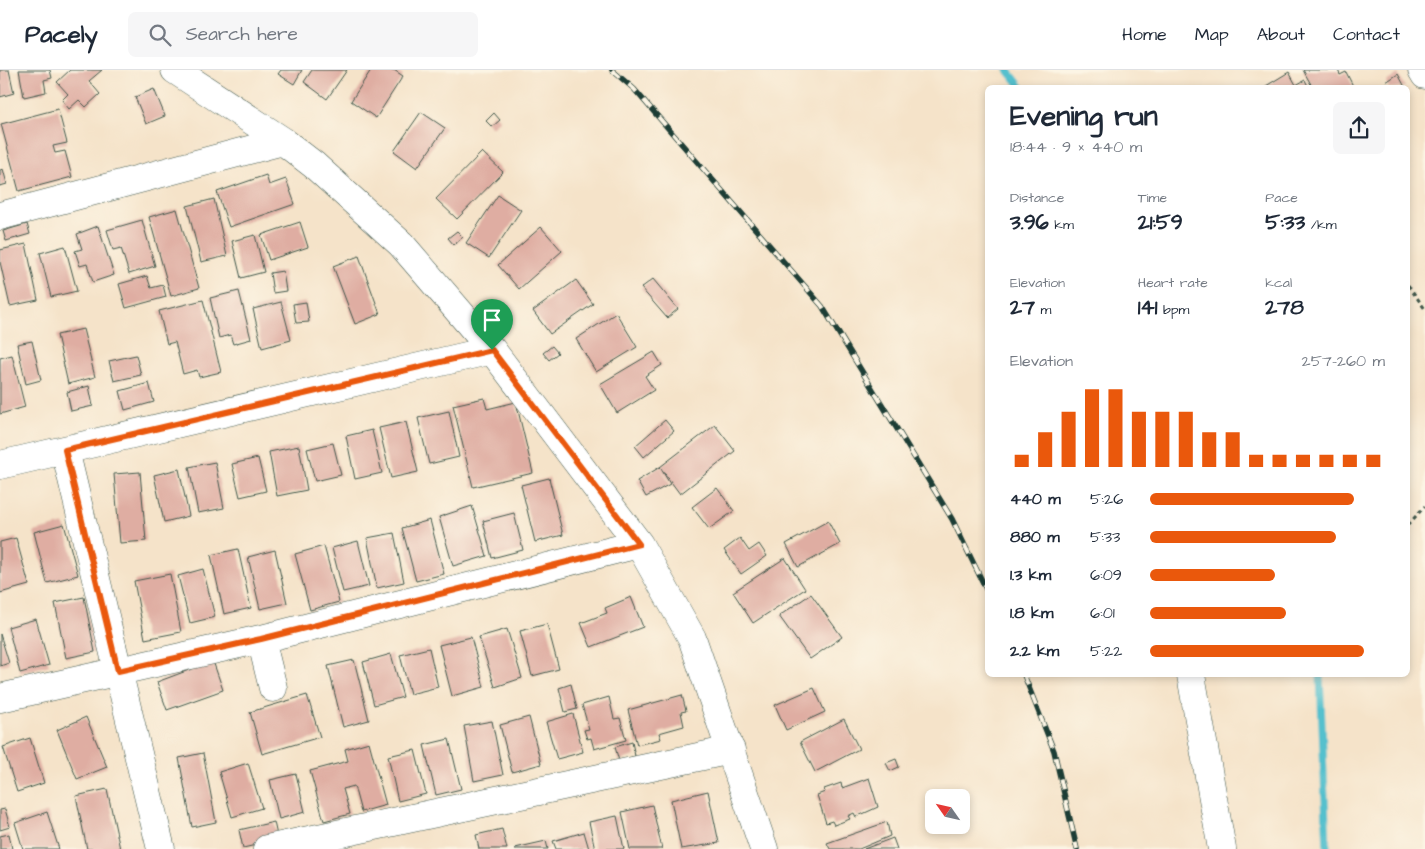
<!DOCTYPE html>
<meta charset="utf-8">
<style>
body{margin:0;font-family:"Architects Daughter",sans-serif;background:#f6f6f7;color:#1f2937;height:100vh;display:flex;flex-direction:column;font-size:19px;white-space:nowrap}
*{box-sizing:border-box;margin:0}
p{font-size:16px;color:#747a83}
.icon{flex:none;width:28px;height:28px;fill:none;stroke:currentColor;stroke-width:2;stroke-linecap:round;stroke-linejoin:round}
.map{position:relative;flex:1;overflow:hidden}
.panel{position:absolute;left:985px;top:15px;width:425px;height:592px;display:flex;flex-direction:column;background:#fff;border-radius:8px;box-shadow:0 2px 8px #0003}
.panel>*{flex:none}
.needle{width:32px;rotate:304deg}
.fabs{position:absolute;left:925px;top:719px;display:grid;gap:10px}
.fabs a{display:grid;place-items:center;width:45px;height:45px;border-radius:8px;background:#fff;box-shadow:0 2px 8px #0003;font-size:25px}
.pin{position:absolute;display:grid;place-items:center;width:42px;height:42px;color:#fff;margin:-51px -21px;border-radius:50% 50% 50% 0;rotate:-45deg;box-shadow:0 0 5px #0007}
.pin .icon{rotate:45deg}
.round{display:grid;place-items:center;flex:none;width:52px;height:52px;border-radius:8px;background:#f6f6f7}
.head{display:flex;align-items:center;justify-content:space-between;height:85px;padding:0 25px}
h1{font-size:28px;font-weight:700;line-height:38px}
.metrics{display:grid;grid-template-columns:repeat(3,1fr);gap:8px;height:85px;padding:5px 25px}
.metrics div{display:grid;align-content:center}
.metrics b{font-size:21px;font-weight:700}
.metrics small{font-size:14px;font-weight:400}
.metrics p{font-size:14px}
.chart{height:140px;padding:10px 25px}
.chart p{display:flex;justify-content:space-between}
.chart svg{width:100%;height:90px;margin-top:5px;stroke:#ea580c;stroke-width:6}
ul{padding:0 25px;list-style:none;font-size:16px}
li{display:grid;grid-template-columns:80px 60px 1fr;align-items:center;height:38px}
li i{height:12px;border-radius:6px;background:#ea580c}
header{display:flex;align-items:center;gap:30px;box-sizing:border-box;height:70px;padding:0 25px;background:#fff;border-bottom:1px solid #e0e1e3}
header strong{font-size:24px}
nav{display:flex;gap:28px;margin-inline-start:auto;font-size:18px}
.search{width:350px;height:45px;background:#f6f6f7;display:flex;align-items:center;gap:12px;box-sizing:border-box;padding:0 18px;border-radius:8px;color:#747a83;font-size:19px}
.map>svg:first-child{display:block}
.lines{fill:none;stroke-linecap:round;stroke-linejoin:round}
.stream{stroke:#54c0cd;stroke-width:7}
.building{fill:#dfada2}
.minor-casing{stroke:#3f564a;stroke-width:29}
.path{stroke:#3f564a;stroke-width:3;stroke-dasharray:4 4;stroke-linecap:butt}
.minor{stroke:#fff;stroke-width:28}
.rail-casing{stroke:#1f3d34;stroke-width:5.5}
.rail{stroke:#fcf5e5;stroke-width:4;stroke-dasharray:11;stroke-linecap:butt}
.route-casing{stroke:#fff;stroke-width:10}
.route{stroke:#ea580c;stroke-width:6}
</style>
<header>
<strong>Pacely</strong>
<div class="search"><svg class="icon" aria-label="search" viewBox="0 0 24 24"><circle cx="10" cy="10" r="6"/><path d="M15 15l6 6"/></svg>Search here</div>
<nav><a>Home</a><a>Map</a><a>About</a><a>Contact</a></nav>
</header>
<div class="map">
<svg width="1425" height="779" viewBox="0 0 1425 779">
<rect width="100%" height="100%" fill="#fcf5e5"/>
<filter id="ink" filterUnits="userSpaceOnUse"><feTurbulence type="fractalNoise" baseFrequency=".02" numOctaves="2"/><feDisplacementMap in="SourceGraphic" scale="10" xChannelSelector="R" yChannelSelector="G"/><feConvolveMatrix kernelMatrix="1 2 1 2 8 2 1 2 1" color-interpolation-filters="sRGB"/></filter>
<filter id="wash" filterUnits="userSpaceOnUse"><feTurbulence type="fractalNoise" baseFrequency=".0096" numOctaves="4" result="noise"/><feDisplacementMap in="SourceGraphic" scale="20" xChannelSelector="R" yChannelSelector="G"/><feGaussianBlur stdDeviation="1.12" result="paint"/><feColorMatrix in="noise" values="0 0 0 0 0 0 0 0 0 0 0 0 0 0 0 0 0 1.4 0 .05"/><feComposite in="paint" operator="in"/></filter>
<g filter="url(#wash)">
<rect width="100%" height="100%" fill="#f5e3c9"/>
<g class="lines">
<!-- stream -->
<path class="stream" d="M1008,0L1022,18
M1320,605L1327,779"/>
</g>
<g id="blocks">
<!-- building -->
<path class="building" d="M0,0H9L14,23L0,27Z
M19,0H50L52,8L44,10L46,22L24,27Z
M70,0H102L89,11L100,24L86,37L79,30L69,39L62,30L68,24L57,12Z
M281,0H302L294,14L278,4Z
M312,0H347L327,29L304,12Z
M371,0H394L403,6L376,48L351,31Z
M1303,0H1338L1340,5L1346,2L1354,18H1313Z
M1289,2L1296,15L1305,10L1309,18H1267L1266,16Z
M1398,4L1405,17L1389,18L1386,12Z
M154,19L165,46L146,54L135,27Z
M58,39L67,73L53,76L55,83L65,81L72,107L19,121L1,54Z
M421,42L445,58L417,98L394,81Z
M494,43L500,50L492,57L486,51Z
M482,82L503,102L457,149L436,129Z
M3,99L7,114L0,116V100Z
M266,105L269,115L286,109L295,134L229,157L217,122Z
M498,125L521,140L489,188L466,173Z
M214,129L227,186L201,192L187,136Z
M177,139L199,218L171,226L149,147Z
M142,150L155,196L129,204L121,178L113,180L107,160Z
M300,152L308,177L269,190L261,165Z
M27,154L30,164L6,171L3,161Z
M98,156L114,205L93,212L87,194L80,196L75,181L82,179L77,164Z
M541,157L562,181L519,219L498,195Z
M457,161L463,167L454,175L448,168Z
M255,165L264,202L241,208L232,171Z
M26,174L38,230L10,236L0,192V180Z
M65,176L77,221L51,227L40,183Z
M359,186L380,244L355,254L333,196Z
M283,201L286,221L273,223L270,203Z
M147,206L151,218L163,215L166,227L126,238L119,214Z
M653,209L678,239L667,248L641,218Z
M576,210L593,234L550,264L533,241Z
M239,221L251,269L233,274L230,265L219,268L210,228Z
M203,230L221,302L199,307L197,300L183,304L175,272L167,274L159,241Z
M281,232L291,270L262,278L253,239Z
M306,232L309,252L296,253L293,234Z
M616,243L637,277L596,302L576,269Z
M83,259L95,307L68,314L57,265Z
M32,271L41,310L26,314L17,274Z
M552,276L558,283L549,290L543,283Z
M654,282L662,295L645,306L654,320L617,343L600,314Z
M12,285L25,337L0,344V288Z
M136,285L141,305L114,311L109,291Z
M149,313L154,332L125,340L120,321Z
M89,316L93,336L71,341L67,322Z
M484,328L487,339L516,332L533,403L473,417L453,335Z
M449,341L459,387L429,394L418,348Z
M665,350L674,361L644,387L635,376Z
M406,352L418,402L391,408L379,358Z
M715,355L735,381L680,424L660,397L670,414L646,427L637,411L660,397Z
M372,360L382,403L355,409L346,366Z
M333,373L341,405L315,411L307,379Z
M299,376L307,420L277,426L269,382Z
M258,388L266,421L240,427L232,394Z
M215,392L224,438L198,443L189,397Z
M179,399L189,446L164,452L154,405Z
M140,402L146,471L120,473L114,404Z
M549,408L563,465L535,472L521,415Z
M717,418L734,441L709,459L692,437Z
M472,436L487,486L453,496L439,447Z
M514,443L523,480L492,488L483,451Z
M430,450L444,504L416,511L402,458Z
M828,451L840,474L798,497L786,474Z
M64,454L78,505L47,513L34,462Z
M394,463L404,512L377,518L367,468Z
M16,468L29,515L0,523V472Z
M740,468L749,481L759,474L767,486L741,504L724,480Z
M358,471L369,516L343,522L332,478Z
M324,476L339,532L310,540L295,484Z
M238,479L251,538L224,544L211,485Z
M275,480L287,533L260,539L248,487Z
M785,488L805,519L753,553L733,522Z
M203,499L215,547L190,553L178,506Z
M170,504L181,562L145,569L134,511Z
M811,524L842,567L810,589L779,546Z
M84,527L95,582L66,588L55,533Z
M631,527L643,557L591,577L581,553L607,543L605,538Z
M36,549L49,595L20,603L8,557Z
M547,554L559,599L532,606L520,561Z
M507,559L522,608L495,617L479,567Z
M0,564L9,593L0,596Z
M471,567L484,617L452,626L439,575Z
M429,578L438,617L410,624L400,585Z
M391,584L403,627L374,635L363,592Z
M354,590L369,650L343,657L328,596Z
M213,591L223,620L167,640L157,612Z
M571,614L577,639L565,642L559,618Z
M814,618L825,642L786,660L775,635Z
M307,625L320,667L262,684L250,642Z
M682,625L686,641L681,642L684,656L659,663L661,669L637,675L628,640Z
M609,627L614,649L620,648L626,670L594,679L591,668L587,669L584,660L589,659L582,635Z
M573,644L583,682L557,689L546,652Z
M86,647L107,697L77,709L57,660Z
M529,647L541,694L512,702L500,655Z
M844,649L859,679L815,702L800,672Z
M492,651L503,705L474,711L464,656Z
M30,668L44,713L17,722L3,677Z
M449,669L461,719L436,725L424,675Z
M369,672L386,735L361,742L354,716L343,719L350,744L324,751L310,701L348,691L345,679Z
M632,672L635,686L619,691L615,677Z
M415,680L426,724L398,731L388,686Z
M203,683L216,752L192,757L179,688Z
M896,689L899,697L890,701L886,693Z
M248,693L262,738L232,747L219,702Z
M296,704L305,742L279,749L270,710Z
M869,708L878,737L856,747L854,743L848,746L850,749L834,755L832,751L826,753L817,725L825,722L824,719L841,713L842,718Z
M107,719L120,779H87L76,726Z
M708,721L719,773L681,779L671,730Z
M652,735L662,779H630L622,742Z
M5,739L10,757L0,760V740Z
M47,742L59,779H23L15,753Z
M617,746L624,779H595L589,752Z
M274,752L278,770L243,778L239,760Z
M887,752L890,766L859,779H830L827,773Z
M502,759L507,779H479L476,765Z
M584,762L589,779H556L553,771Z
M9,764L12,779H0V766Z
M893,768L897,779H864Z
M546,771L548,779H515V778Z"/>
</g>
</g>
<g filter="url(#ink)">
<use href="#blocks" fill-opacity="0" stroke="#3f564a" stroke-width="1"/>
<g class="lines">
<!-- minor casing -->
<g class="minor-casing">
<path id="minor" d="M175,0L283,71L314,95L401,174L492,280L639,474L692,568L764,779
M1422,0L1425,5
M0,146L283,71
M65,380L161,779
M0,395L492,280
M1191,605L1222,779
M273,618L261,569L639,474
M0,628L261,569
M267,779L731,680"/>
</g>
<!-- path -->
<path class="path" d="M1408,215L1425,239
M1408,455L1425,436"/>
<!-- minor -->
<use href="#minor" class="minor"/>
<!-- rail casing -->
<g class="rail-casing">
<path id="rail" d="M612,0L634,19L822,236L952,449L988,523
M1024,605L1054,681L1077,779"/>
</g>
<!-- rail -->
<use href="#rail" class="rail"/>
</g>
</g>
<g class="lines" filter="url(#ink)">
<!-- route casing -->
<g class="route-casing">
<path id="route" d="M492,280L639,474L261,569L118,601L65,380Z"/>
</g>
<!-- route -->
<use href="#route" class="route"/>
</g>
</svg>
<div class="fabs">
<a><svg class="needle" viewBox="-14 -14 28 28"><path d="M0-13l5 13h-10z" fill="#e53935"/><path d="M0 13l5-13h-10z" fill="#747a83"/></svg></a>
</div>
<div class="pin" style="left:492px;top:280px;background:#1e9e55"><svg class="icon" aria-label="arrive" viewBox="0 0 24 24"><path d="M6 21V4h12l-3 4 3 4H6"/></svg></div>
<section class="panel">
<div class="head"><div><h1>Evening run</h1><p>18:44 · 9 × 440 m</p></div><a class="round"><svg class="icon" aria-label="share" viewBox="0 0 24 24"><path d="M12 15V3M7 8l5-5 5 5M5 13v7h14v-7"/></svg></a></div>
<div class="metrics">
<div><p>Distance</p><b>3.96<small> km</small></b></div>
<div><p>Time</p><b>21:59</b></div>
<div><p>Pace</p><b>5:33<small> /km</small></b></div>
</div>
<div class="metrics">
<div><p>Elevation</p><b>27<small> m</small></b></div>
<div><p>Heart rate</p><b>141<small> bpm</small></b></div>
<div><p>kcal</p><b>278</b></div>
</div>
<div class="chart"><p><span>Elevation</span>257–260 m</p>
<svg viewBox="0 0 160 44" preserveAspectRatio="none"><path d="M5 44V38M15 44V27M25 44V17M35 44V6M45 44V6M55 44V17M65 44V17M75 44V17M85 44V27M95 44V27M105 44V38M115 44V38M125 44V38M135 44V38M145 44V38M155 44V38"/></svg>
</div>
<ul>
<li><b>440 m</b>5:26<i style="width:87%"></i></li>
<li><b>880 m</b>5:33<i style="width:79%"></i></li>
<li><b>1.3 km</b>6:09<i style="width:53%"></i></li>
<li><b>1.8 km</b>6:01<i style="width:58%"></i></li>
<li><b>2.2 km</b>5:22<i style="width:91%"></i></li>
</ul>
</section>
</div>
